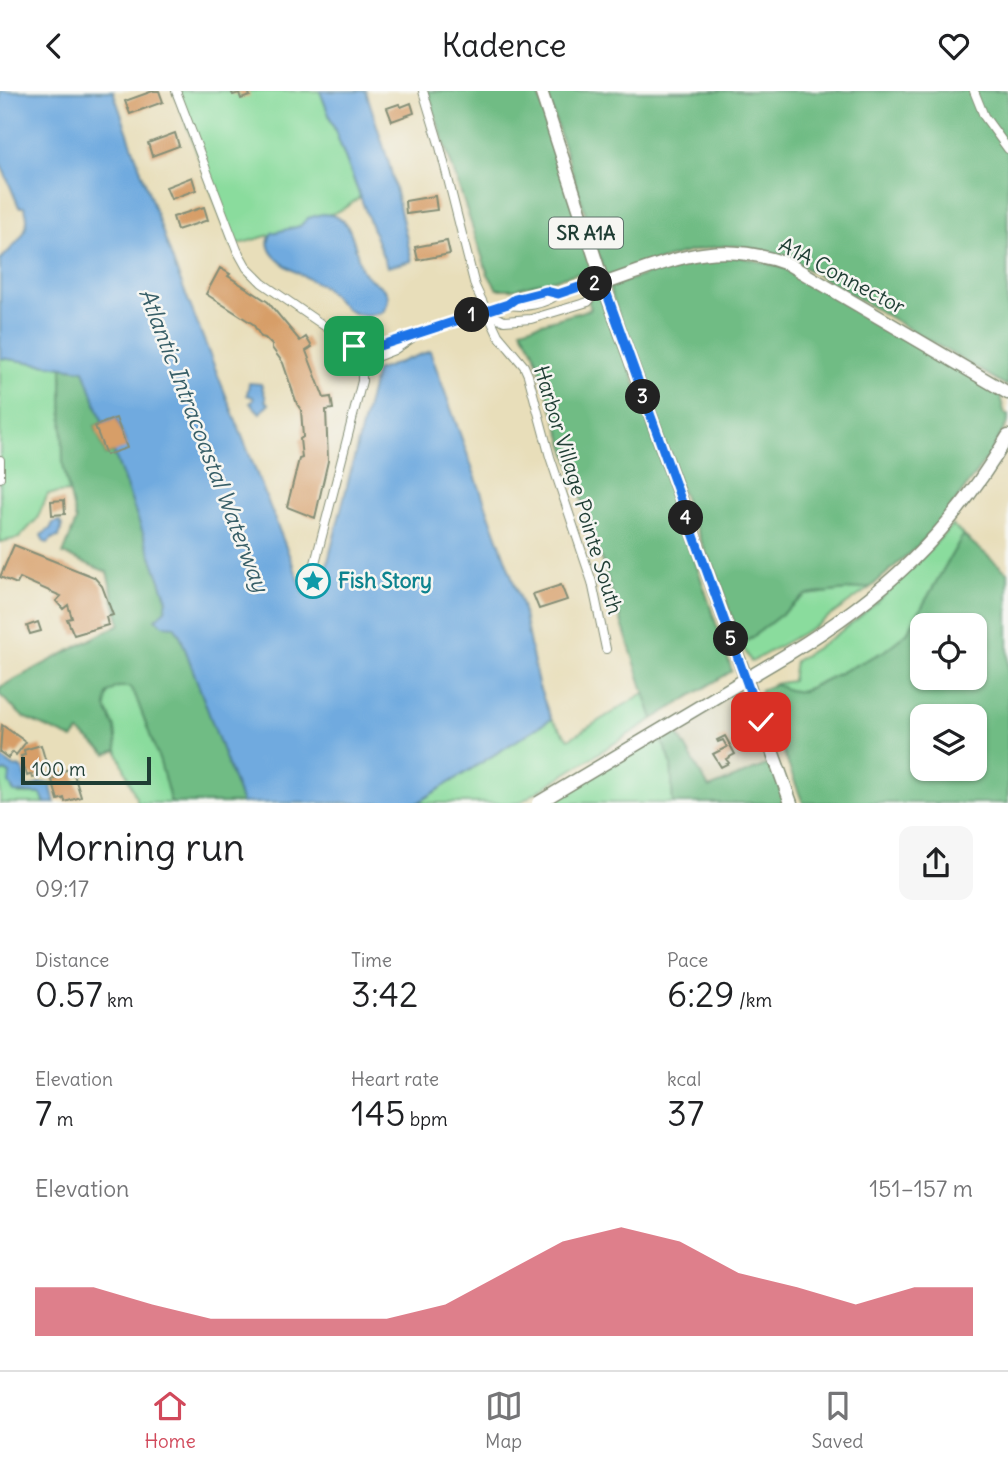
<!DOCTYPE html>
<meta charset="utf-8">
<style>
body{margin:0;font-family:Delius,sans-serif;background:#f6f6f6;color:#202124;height:100vh;display:flex;flex-direction:column;font-size:26px;white-space:nowrap}
*{box-sizing:border-box;margin:0}
p{font-size:23px;color:#757577}
.icon{flex:none;width:38px;height:38px;fill:none;stroke:currentColor;stroke-width:2;stroke-linecap:round;stroke-linejoin:round}
.map{position:relative;height:712px;overflow:hidden}
.side{display:flex;flex-direction:column;background:#fff;flex:1}
.side>*{flex:none}
.buttons{position:absolute;left:910px;top:522px;display:grid;gap:14px}
.buttons a{display:grid;place-items:center;width:77px;height:77px;border-radius:14px;background:#fff;box-shadow:0 2px 5px #0004;font-size:35px}
.scale{position:absolute;left:21px;bottom:18px;width:130px;box-sizing:border-box;padding-left:7px;border:4px solid #1f3d34;border-top:0;font-size:19px;line-height:24px;white-space:nowrap;color:#1f3d34;-webkit-text-stroke:5px #f6f6f2;paint-order:stroke}
.pin{position:absolute;display:grid;place-items:center;width:60px;height:60px;color:#fff;margin:-30px;border-radius:14px;box-shadow:0 4px 10px #0006}
.km{position:absolute;width:35px;height:35px;margin:-18px;border-radius:50%;background:#222;color:#fff;font-size:19px;line-height:35px;text-align:center}
.round{display:grid;place-items:center;flex:none;width:74px;height:74px;border-radius:14px;background:#f6f6f6}
.overview{display:flex;align-items:center;justify-content:space-between;height:119px;padding:0 35px}
h1{font-size:38px;font-weight:600;line-height:52px}
.metrics{display:grid;grid-template-columns:repeat(3,1fr);gap:10px;height:119px;padding:7px 35px}
.metrics div{display:grid;align-content:center}
.metrics b{font-size:35px;font-weight:600}
.metrics small{font-size:19px;font-weight:400}
.metrics p{font-size:19px}
.chart{height:196px;padding:14px 35px}
.chart p{display:flex;justify-content:space-between}
.chart svg{width:100%;height:126px;margin-top:7px;fill:#d1495b;opacity:.7}
header{display:flex;justify-content:space-between;align-items:center;height:91px;padding:0 35px;background:#fff;font-size:32px;font-weight:600}
.dock{display:flex;justify-content:space-around;align-items:center;height:98px;border-top:2px solid #e0e0e0;background:#fff;font-size:19px;color:#757577}
.dock a{display:grid;justify-items:center;gap:4px}
.dock .current{color:#d1495b}
.map>svg:first-child{display:block}
.built{fill:#d5d2b2}
.green{fill:#8adc9d;stroke:#548c68;stroke-width:2}
.forest{fill:#6fbc84;stroke:#477c5c;stroke-width:2;fill-rule:evenodd}
.water{fill:#6faadf;stroke:#47748a;stroke-width:2}
.building{fill:#d79e68}
.lines{fill:none;stroke-linecap:round;stroke-linejoin:round}
.street-casing{stroke:#848e77;stroke-width:10}
.primary-casing{stroke:#848e77;stroke-width:15}
.street{stroke:#fff;stroke-width:8}
.primary{stroke:#fff;stroke-width:12}
.primary-bridge-casing{stroke:#848e77;stroke-width:15;stroke-linecap:butt}
.primary-bridge{stroke:#fff;stroke-width:12}
.route-casing{stroke:#fff;stroke-width:14}
.route{stroke:#1a73e8;stroke-width:9}
.labels{text-anchor:middle;stroke-width:5;stroke-linejoin:round;paint-order:stroke}
.shield{fill:#f6f6f2;stroke:#60746d;stroke-width:2}
.shield-label{font-size:19px;font-weight:bold;fill:#1f3d34}
.street-label{font-size:21px;fill:#1f3d34;stroke:#f6f6f2}
.culture-label{font-size:21px;font-weight:bold;fill:#0d838f;stroke:#f6f6f2;text-anchor:start}
.water-label{font-size:23px;font-style:italic;fill:#375e67;stroke:#f6f6f2}
</style>
<header><svg class="icon" aria-label="back" viewBox="0 0 24 24"><path d="M15 5l-7 7 7 7"/></svg>Kadence<svg class="icon" aria-label="heart" viewBox="0 0 24 24"><path d="M12 20l-8-8c-3-5 5-10 8-4 3-6 11-1 8 4z"/></svg></header>
<div class="map">
<svg width="1008" height="712" viewBox="0 0 1008 712">
<rect width="100%" height="100%" fill="#f6f6f2"/>
<filter id="ink" filterUnits="userSpaceOnUse"><feTurbulence type="fractalNoise" baseFrequency=".0143" numOctaves="2"/><feDisplacementMap in="SourceGraphic" scale="14" xChannelSelector="R" yChannelSelector="G"/><feConvolveMatrix kernelMatrix="1 2 1 2 8 2 1 2 1" color-interpolation-filters="sRGB"/></filter>
<filter id="wash" filterUnits="userSpaceOnUse"><feTurbulence type="fractalNoise" baseFrequency=".00686" numOctaves="4" result="noise"/><feDisplacementMap in="SourceGraphic" scale="28" xChannelSelector="R" yChannelSelector="G"/><feGaussianBlur stdDeviation="1.57" result="paint"/><feColorMatrix in="noise" values="0 0 0 0 0 0 0 0 0 0 0 0 0 0 0 0 0 1.4 0 .05"/><feComposite in="paint" operator="in"/></filter>
<g filter="url(#wash)">
<rect width="100%" height="100%" fill="#e8deba"/>
<!-- built -->
<path class="built" d="M743,595L771,672L709,697L674,636Z"/>
<!-- green -->
<path class="green" d="M174,0H320L360,106C353,111 345,118 336,121C322,128 314,121 301,135L232,155Z
M0,267L62,276L63,373L69,401L48,403L37,428L19,447L0,451Z
M952,434L963,444L907,542L883,561L800,601L788,599L774,593L792,590L795,570C862,532 901,490 952,434Z
M871,496L817,534L751,571L742,554L806,504Z
M122,595L130,596L136,606L160,671L171,712H138L117,659L115,637L106,617L105,610L110,599Z
M644,602L653,628L519,712H417L551,628L569,648Z
M658,646C677,671 670,683 673,712H548Z
M4,680L10,683L19,703H41L45,712H0V682Z"/>
<!-- forest -->
<path class="forest" d="M427,0H537L732,580L653,628L533,258L521,238L591,218L579,182L514,198H497L488,183Z
M546,0H1008L1007,295L790,168C772,162 756,156 737,155C696,153 646,175 606,187Z
M736,165L786,177L999,302L1005,323L1008,324V331L989,364L941,430L921,452L871,496L806,504L742,554L676,386L609,196L679,172Z
M62,276L84,279L103,332L95,335L106,364L114,361L167,509L166,519L156,528L163,534H174L180,544L242,712H171L160,671L136,606L130,596H117L107,603L106,617L115,637L117,659L107,663L79,641L73,648L23,626L0,604V596L120,533L107,481L63,463L76,430L63,373Z
M963,444L1008,482V712H803L760,600L774,593L788,599L801,601L883,561L907,542ZM922,534H975V586H922ZM922,625H975V677H922Z
M674,636L709,697L771,672L786,712H673C670,683 677,670 658,646Z"/>
<!-- water -->
<path class="water" d="M0,0H113L175,176L305,504L310,503L313,508L319,506L376,280L430,260L522,514L538,593L551,628L417,712H242L180,544L174,535L163,534L155,528L165,519L167,509L114,361L127,356L116,327L103,332L84,279L0,267V169C15,153 35,139 24,116H19L0,71Z
M320,0H366L390,76L412,170L387,176Z
M322,123C356,123 352,155 362,179C369,194 400,195 383,221C374,224 365,226 356,223C341,218 334,203 322,195C307,186 254,166 272,142L300,135L308,127Z
M249,292L261,293L266,308L265,310L269,313L260,322L250,312L254,309L253,306L247,304Z
M59,430L62,434L59,446L53,447L48,452L44,451L41,444L50,438L53,432Z
M0,666L14,676L19,675C24,679 28,690 25,695L30,697L39,692H50L55,712H45L41,703L14,701L9,692L10,683L5,680L0,682Z"/>
<g id="blocks">
<!-- building -->
<path class="building" d="M153,0H159L163,11L130,23L125,10Z
M231,0H248L250,5L241,8L239,2L233,4Z
M411,12L414,22L392,30L387,17L399,13L401,16Z
M175,42L179,55L152,65L148,52Z
M192,86L196,99L171,108L166,96Z
M435,105L437,119L406,123L405,110Z
M204,116L208,129L177,139L173,126Z
M447,150L450,163L418,169L415,156Z
M220,177L230,183L228,185L268,211L300,250L306,246L312,256L306,260L324,307L331,306L333,318L326,319L328,370L315,427L287,416L299,368L302,367L300,348L303,346L301,319L297,313L283,272L272,257V254L265,247L261,246L253,233L206,203Z
M116,327L127,357L106,364L95,335Z
M64,409L65,423L52,424L51,410Z
M14,454L94,486L102,495L113,524L106,526L108,534L74,544L67,528L72,527L68,514L63,518L56,510L61,505L20,487L17,493L0,486Z
M561,494L567,509L539,518L533,503Z
M38,531L41,540L30,543L27,535Z
M2,634L26,651L16,664L13,661L8,667L0,661Z
M725,645L735,663L726,668L729,672L721,676L713,663L727,656L723,649L718,651L717,649Z
M41,654L49,682L33,687L32,683L27,685L21,665L25,664L24,659Z
M72,677L81,706L65,711L64,707L58,709L52,689L56,687L55,683Z"/>
</g>
</g>
<g filter="url(#ink)">
<use href="#blocks" fill-opacity="0" stroke="#848e77" stroke-width="2"/>
<g class="lines">
<!-- street casing -->
<g class="street-casing">
<path id="street" d="M176,0L237,159L247,177L262,192L352,254L362,275V290L314,476
M423,0L440,56L475,195L498,244L524,275L528,284L550,366L592,491L606,558
M974,0L984,25L1008,58
M507,213C522,218 546,213 558,203
M487,221L504,230L531,228L588,211L603,193
M358,262L507,213L515,208L546,200L558,203L582,195L603,193
M361,272L394,259L412,247
M0,369V387"/>
</g>
<!-- primary casing -->
<g class="primary-casing">
<path id="primary" d="M541,0L607,204L791,712
M603,193C673,169 714,147 788,173L1008,302
M788,563C884,505 951,442 1008,345"/>
</g>
<!-- street -->
<use href="#street" class="street"/>
<!-- primary -->
<use href="#primary" class="primary"/>
<!-- primary-bridge casing -->
<g class="primary-bridge-casing">
<path id="primary-bridge" d="M538,712L788,563"/>
</g>
<!-- primary-bridge -->
<use href="#primary-bridge" class="primary-bridge"/>
</g>
</g>
<g class="lines" filter="url(#ink)">
<!-- route casing -->
<g class="route-casing">
<path id="route" d="M354,255L358,262L508,213L515,208L546,200L558,203L582,195L603,192L761,631"/>
</g>
<!-- route -->
<use href="#route" class="route"/>
</g>
<!-- icons -->
<defs>
<g id="sight-ring" transform="scale(1.75)"><circle r="9.5" fill="#f6f6f2" stroke="#0f9aa8" stroke-width="1.5"/><path d="M0-6L1.8-2.2L6-1.7L2.9 1.2L3.7 5.4L0 3.3L-3.7 5.4L-2.9 1.2L-6-1.7L-1.8-2.2Z" fill="#0f9aa8"/></g>
</defs>
<g fill-rule="evenodd">
<use href="#sight-ring" x="313" y="490"/>
</g>
<g class="labels">
<!-- shield labels -->
<rect class="shield" x="549" y="126.5" width="74" height="31" rx="5"/>
<g class="shield-label">
<text x="586" y="149">SR A1A</text>
</g>
<!-- street labels -->
<g class="street-label">
<text transform="translate(842 185) rotate(28)" y="7">A1A Connector</text>
<text transform="translate(578 399) rotate(73)" y="7">Harbor Village Pointe South</text>
</g>
<!-- culture labels -->
<g class="culture-label">
<text x="338" y="497">Fish Story</text>
</g>
<!-- water labels -->
<g class="water-label">
<text transform="translate(204 349) rotate(69)" y="8">Atlantic Intracoastal Waterway</text>
</g>
</g>
</svg>
<div class="buttons">
<a><svg class="icon" aria-label="locate" viewBox="0 0 24 24"><circle cx="12" cy="12" r="6"/><path d="M12 2v4M12 18v4M2 12h4M18 12h4"/></svg></a>
<a><svg class="icon" aria-label="layers" viewBox="0 0 24 24"><path d="M12 4l9 5-9 5-9-5zM3 14l9 5 9-5"/></svg></a>
</div>
<div class="scale">100 m</div>
<div class="pin" style="left:354px;top:255px;background:#1e9e55"><svg class="icon" aria-label="arrive" viewBox="0 0 24 24"><path d="M6 21V4h12l-3 4 3 4H6"/></svg></div>
<div class="pin" style="left:761px;top:631px;background:#d93025"><svg class="icon" aria-label="check" viewBox="0 0 24 24"><path d="M5 12l5 5 9-10"/></svg></div>
<b class="km" style="left:472px;top:224px">1</b>
<b class="km" style="left:595px;top:193px">2</b>
<b class="km" style="left:643px;top:306px">3</b>
<b class="km" style="left:686px;top:427px">4</b>
<b class="km" style="left:731px;top:548px">5</b>
</div>
<section class="side">
<div class="overview"><div><h1>Morning run</h1><p>09:17</p></div><a class="round"><svg class="icon" aria-label="share" viewBox="0 0 24 24"><path d="M12 15V3M7 8l5-5 5 5M5 13v7h14v-7"/></svg></a></div>
<div class="metrics">
<div><p>Distance</p><b>0.57<small> km</small></b></div>
<div><p>Time</p><b>3:42</b></div>
<div><p>Pace</p><b>6:29<small> /km</small></b></div>
</div>
<div class="metrics">
<div><p>Elevation</p><b>7<small> m</small></b></div>
<div><p>Heart rate</p><b>145<small> bpm</small></b></div>
<div><p>kcal</p><b>37</b></div>
</div>
<div class="chart"><p><span>Elevation</span>151–157 m</p>
<svg viewBox="0 0 160 44" preserveAspectRatio="none"><path d="M0 44V27L10 27L20 33L30 38L40 38L50 38L60 38L70 33L80 22L90 11L100 6L110 11L120 22L130 27L140 33L150 27L160 27V44z"/></svg>
</div>
</section>
<nav class="dock">
<a class="current"><svg class="icon" aria-label="home" viewBox="0 0 24 24"><path d="M3 11l9-7 9 7M6 9v11h12V9"/></svg>Home</a>
<a><svg class="icon" aria-label="map" viewBox="0 0 24 24"><path d="M3 6l6-2 6 2 6-2v14l-6 2-6-2-6 2zM9 4v14M15 6v14"/></svg>Map</a>
<a><svg class="icon" aria-label="saved" viewBox="0 0 24 24"><path d="M7 4h10v16l-5-4-5 4z"/></svg>Saved</a>
</nav>
